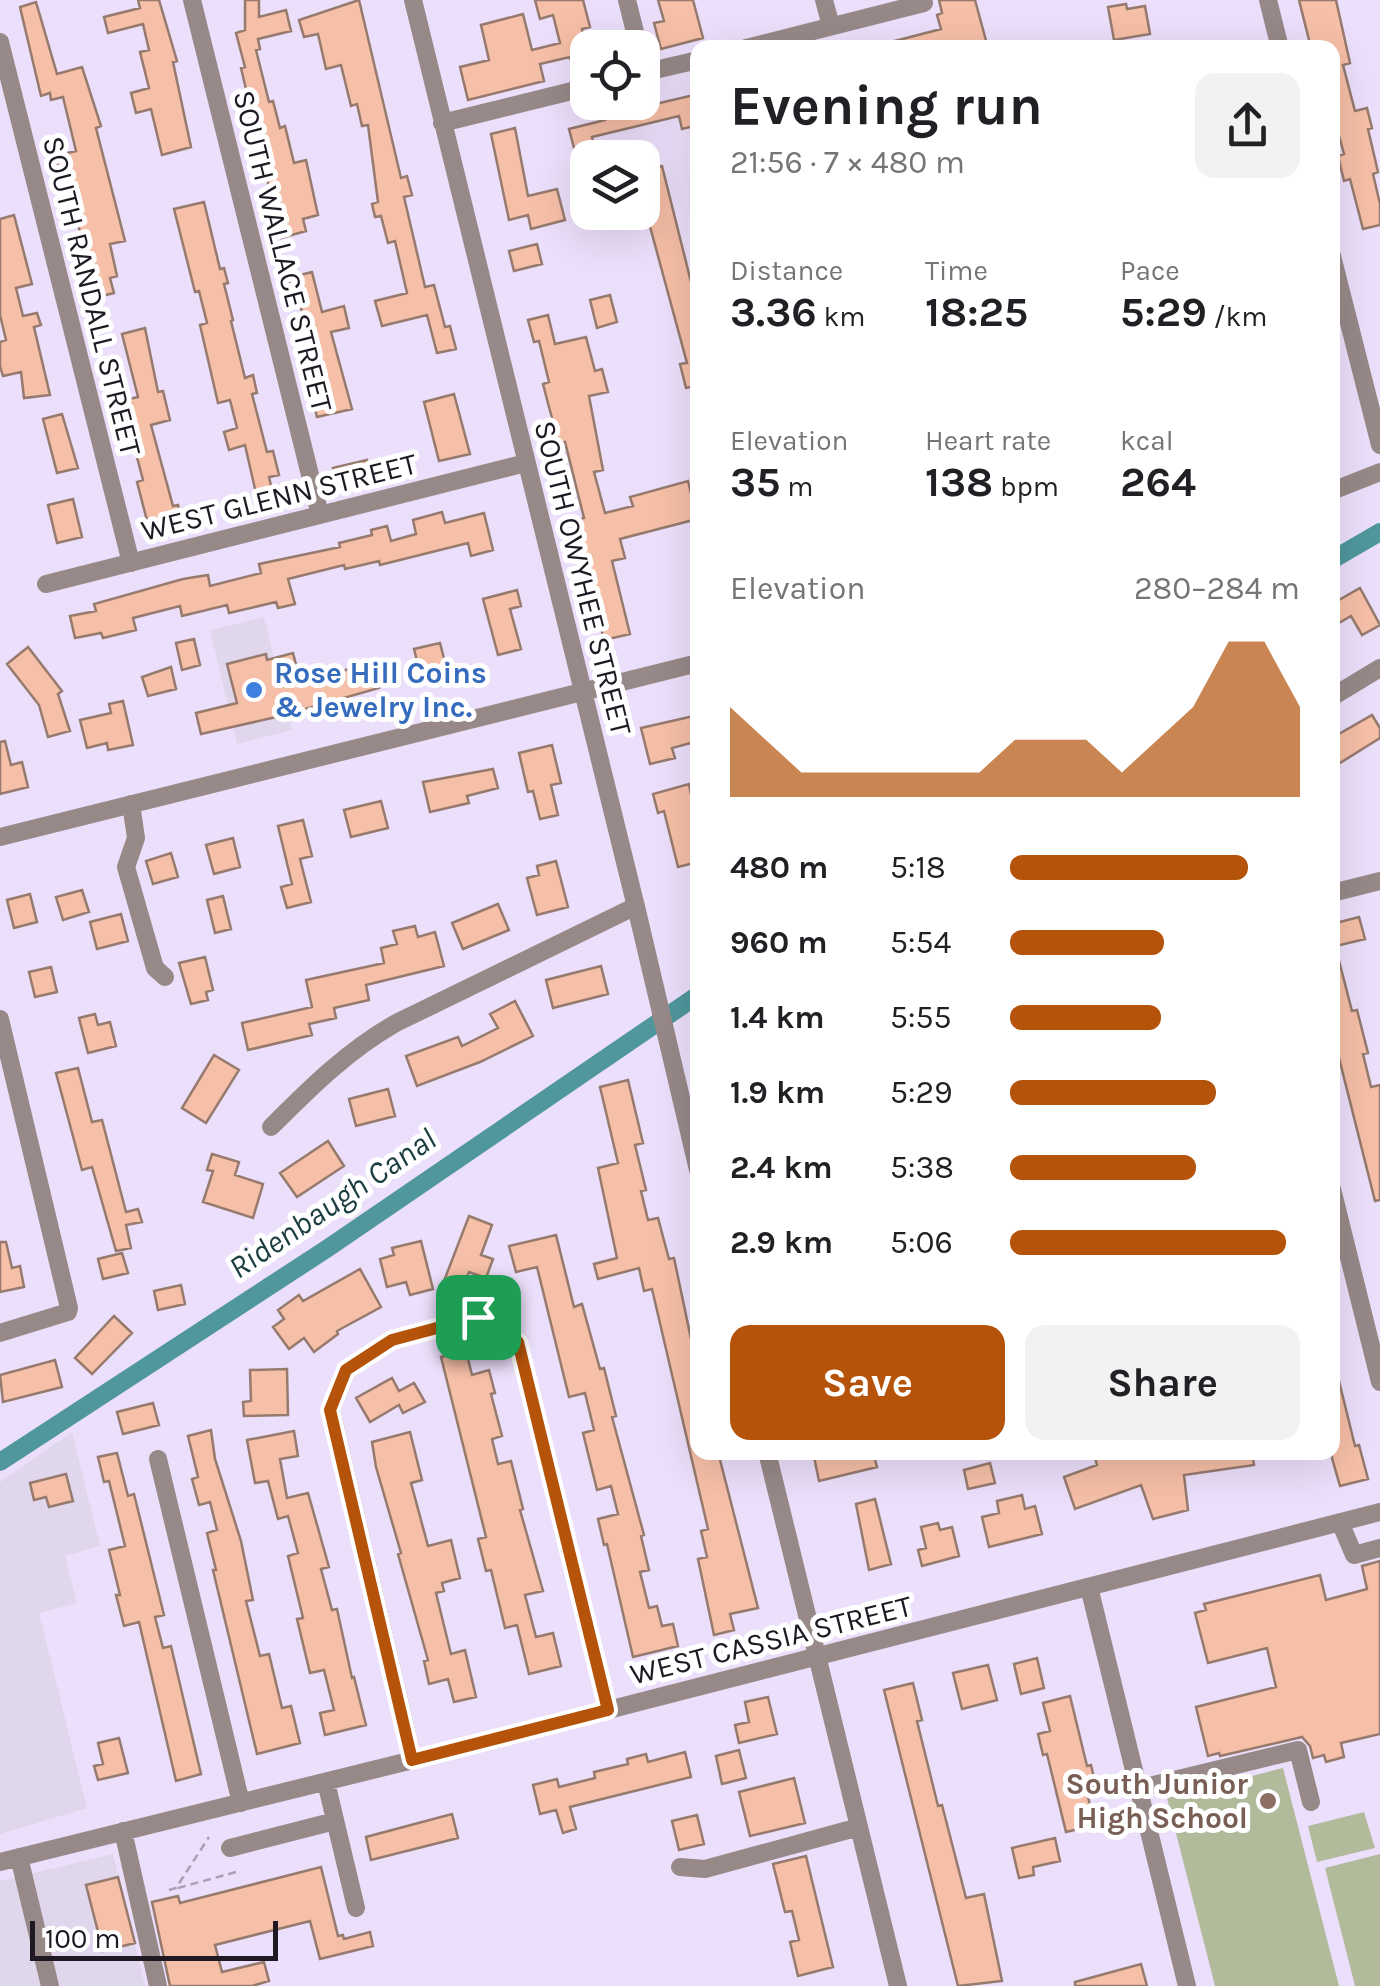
<!DOCTYPE html>
<meta charset="utf-8">
<style>
body{margin:0;font-family:Karla,sans-serif;background:#f2f2f2;color:#202124;height:100vh;display:flex;flex-direction:column;font-size:38px;white-space:nowrap}
*{box-sizing:border-box;margin:0}
p{font-size:32px;color:#757577}
.icon{flex:none;width:55px;height:55px;fill:none;stroke:currentColor;stroke-width:2;stroke-linecap:round;stroke-linejoin:round}
.map{position:relative;flex:1;overflow:hidden}
.side{position:absolute;left:690px;top:40px;width:650px;height:1420px;display:flex;flex-direction:column;background:#fff;border-radius:20px;box-shadow:0 10px 40px #0002}
.side>*{flex:none}
.fabs{position:absolute;left:570px;top:30px;display:grid;gap:20px}
.fabs a{display:grid;place-items:center;width:90px;height:90px;border-radius:20px;background:#fff;box-shadow:0 10px 40px #0002;font-size:50px}
.scale{position:absolute;left:30px;bottom:25px;width:248px;box-sizing:border-box;padding-left:10px;border:5px solid #1e1922;border-top:0;font-size:28px;line-height:35px;white-space:nowrap;color:#1e1922;-webkit-text-stroke:8px #fff;paint-order:stroke}
.pin{position:absolute;display:grid;place-items:center;width:85px;height:85px;color:#fff;margin:-42px;border-radius:20px;box-shadow:0 5px 15px #0006}
.round{display:grid;place-items:center;flex:none;width:105px;height:105px;border-radius:20px;background:#f2f2f2}
.overview{display:flex;align-items:center;justify-content:space-between;height:170px;padding:0 40px}
h1{font-size:55px;font-weight:700;line-height:75px}
.metrics{display:grid;grid-template-columns:repeat(3,1fr);gap:15px;height:170px;padding:10px 40px}
.metrics div{display:grid;align-content:center}
.metrics b{font-size:42px;font-weight:700}
.metrics small{font-size:28px;font-weight:400}
.metrics p{font-size:28px}
.chart{height:280px;padding:20px 40px}
.chart p{display:flex;justify-content:space-between}
.chart svg{width:100%;height:180px;margin-top:10px;fill:#b45309;opacity:.7}
.action{display:flex;gap:20px;margin-top:auto;padding:20px 40px}
.action a{flex:1;height:115px;border-radius:20px;background:#b45309;color:#fff;font-size:40px;font-weight:700;line-height:115px;text-align:center}
.action a+a{background:#f2f2f2;color:#202124}
ul{padding:0 40px;list-style:none;font-size:32px}
li{display:grid;grid-template-columns:160px 120px 1fr;align-items:center;height:75px}
li i{height:25px;border-radius:12px;background:#b45309}
.map>svg:first-child{display:block}
.commercial{fill:#e0d7ec}
.green{fill:#b1bb9c}
.lines{fill:none;stroke-linecap:round;stroke-linejoin:round}
.canal{stroke:#4f979c;stroke-width:18}
.building{fill:#f6bfa7;stroke:#967a6e;stroke-width:2.5}
.path{stroke:#aa9fb5;stroke-width:2.5;stroke-dasharray:8 5;stroke-linecap:butt}
.minor{stroke:#978988;stroke-width:18}
.route-casing{stroke:#fff;stroke-width:20}
.route{stroke:#b45309;stroke-width:12}
.shop-dot{fill:#3f7fe0;stroke:#fff;stroke-width:4}
.education-dot{fill:#8d6e63;stroke:#fff;stroke-width:4}
.labels{text-anchor:middle;stroke-width:10;stroke-linejoin:round;paint-order:stroke}
.street-label{font-size:30px;fill:#1e1922;stroke:#fff}
.shop-label{font-size:30px;font-weight:bold;fill:#366cbe;stroke:#fff;text-anchor:start}
.education-label{font-size:30px;font-weight:bold;fill:#785e54;stroke:#fff;text-anchor:end}
.water-label{font-size:32px;font-style:italic;fill:#1a3d40;stroke:#fff}
</style>
<div class="map">
<svg width="1380" height="1986" viewBox="0 0 1380 1986">
<rect width="100%" height="100%" fill="#ecdffb"/>
<!-- commercial -->
<path class="commercial" d="M264,617L292,730L237,744L210,630Z
M72,1432L100,1546L65,1556L77,1603L39,1613L87,1808L0,1834V1482Z
M113,1854L145,1986H0V1881Z"/>
<!-- green -->
<path class="green" d="M1283,1768L1339,1986H1215L1167,1798Z
M1364,1812L1375,1848L1317,1862L1308,1826Z
M1380,1854V1986H1355L1325,1868Z"/>
<g class="lines">
<!-- canal -->
<path class="canal" d="M1332,560L1380,532
M0,1462L328,1248L698,995"/>
</g>
<!-- building -->
<path class="building" d="M138,0H159L177,61L173,62L191,147L162,155L151,109L136,113L131,93L149,88L140,52L149,50L143,24L108,33L104,17L140,8Z
M245,0H259V17L286,10L291,31L258,39L260,49L256,50L269,102L273,101L280,128L285,126L294,163L306,160L318,215L303,219L306,231L281,238L241,68L245,67L236,33L245,30Z
M359,0L401,178L407,176L412,195L404,197L425,287L434,285L445,327L450,326L456,349L437,353L427,315L382,326L375,301L407,293L395,241L388,243L381,216L375,217L372,204L378,202L368,125L362,126L357,104L351,106L341,65L326,69L318,34L304,37L299,20Z
M535,0H583L590,27L582,29L588,65L573,69L570,57L540,64L544,81L468,100L460,67L489,60L481,25L523,14L532,50L560,43L553,15L540,19Z
M658,0H693L703,38L661,49L654,23L664,21Z
M939,0H975L988,48H888L887,43L941,29L937,15L942,13Z
M1299,0H1336L1350,63L1343,65L1355,111L1367,108L1372,128L1368,129L1378,172L1373,174L1380,204V225L1363,229L1350,179L1344,181L1338,156L1344,154L1332,110V48H1311Z
M36,2L57,74L82,67L101,126L96,128L125,241L110,244L117,276L110,278L114,293L94,298L76,214L74,215L55,156L76,151L63,97L51,100L50,93L41,96L20,7Z
M1126,4L1127,9L1145,6L1150,34L1114,40L1108,7Z
M698,94V125L682,129L679,116L592,137L593,143L574,148L569,129L605,120L604,116Z
M515,128L528,196L557,189L565,220L531,229L528,215L509,220L491,134Z
M662,166L698,310V385L686,388L680,364L687,363L642,197V171Z
M204,202L220,269L224,268L228,283L224,284L233,320L231,321L245,378L253,375L257,393L252,394L267,452L273,451L279,475L269,477L276,507L260,511L245,445L229,450L224,432L237,428L230,400L218,403L200,325L207,323L199,291L195,292L174,209Z
M14,215L32,284L16,288L23,316L37,313L41,325L34,327L50,395L24,398L21,372L3,376L0,366V342L6,340L0,315V219Z
M537,244L542,264L514,271L509,251Z
M312,272L322,312L344,306L349,328L331,332L352,409L317,417L311,393L320,391L314,361L300,304L295,306L288,278Z
M610,295L617,322L597,328L590,300Z
M548,315L555,344L586,337L595,371L602,369L608,392L589,396L603,470L594,472L605,513L633,506L630,497L688,481L697,519L620,539L625,558L612,561L630,634L604,640L574,521L584,518L565,442L559,443L549,407L543,384L549,382L539,341L534,342L528,320Z
M145,328L158,392L163,391L170,420L151,425L173,506L178,505L180,514L187,513L190,527L151,536L137,482L143,480L130,431L123,432L116,402L138,397L122,334Z
M454,394L470,454L439,461L424,402Z
M62,414L78,468L57,473L43,419Z
M367,460L373,481L339,490L333,468Z
M73,499L82,537L57,543L48,505Z
M442,512L445,523L484,513L493,550L471,556L468,543L380,565L379,561L345,569L344,565L288,579L295,604L278,608L276,602L229,613L227,605L182,616L180,606L133,618L136,630L103,638L101,633L75,638L70,616L96,611L94,604L183,579L208,575L210,586L261,573L259,564L340,547L339,543L372,535L371,530L387,526L391,541L416,534L413,520Z
M1360,588L1380,625L1362,635L1351,616L1332,627V604Z
M517,590L521,606L510,609L521,649L498,655L483,599Z
M194,639L200,665L182,670L176,643Z
M440,643L447,670L421,677L414,649Z
M28,647L62,691L58,694L70,731L48,737L39,705L7,664Z
M293,653L300,680L373,664L379,688L281,716L201,734L196,713L237,703L227,664L266,654L267,660Z
M171,667L176,689L148,696L142,677Z
M123,701L133,745L108,750L107,743L87,748L80,720L111,713L109,704Z
M698,715V741L672,748L675,758L650,764L641,728Z
M1372,715L1380,728V738L1332,768V738Z
M5,741L11,765L22,762L28,787L0,794V742Z
M552,745L561,783L551,785L558,815L540,819L533,791L528,792L519,753Z
M493,769L498,788L467,796L469,803L430,812L423,782Z
M689,784L698,832V862L678,867L664,811L658,813L653,794Z
M381,801L388,828L351,837L344,810Z
M303,820L312,856L300,859L311,902L287,908L281,887L292,884L278,826Z
M233,838L240,867L214,874L206,845Z
M171,853L178,877L153,884L146,861Z
M556,861L568,907L537,915L527,878L539,875L537,866Z
M82,890L89,912L63,920L56,897Z
M30,894L37,922L14,928L7,900Z
M223,896L231,929L215,933L207,900Z
M498,904L509,930L463,949L452,923Z
M121,914L128,941L97,949L90,922Z
M1359,917L1365,939L1332,947V924Z
M415,926L418,937L435,932L444,966L366,985L369,1000L334,1008L336,1018L309,1024L312,1035L248,1050L242,1023L312,1007L306,980L384,963L381,948L397,944L393,931Z
M1337,953L1352,1011L1357,1010L1368,1053L1363,1054L1371,1087L1380,1085V1200L1375,1201L1332,1030V954Z
M205,957L213,990L206,992L208,1000L191,1004L179,963Z
M601,966L608,994L553,1008L546,980Z
M51,967L57,992L35,997L29,972Z
M515,1001L533,1036L480,1062L417,1086L406,1056L458,1037L462,1046L498,1028L490,1014Z
M95,1014L98,1025L110,1022L116,1046L88,1053L79,1018Z
M214,1055L239,1070L206,1123L182,1108Z
M78,1068L92,1122L102,1120L126,1212L138,1209L142,1222L126,1225L131,1248L116,1251L92,1167L82,1170L56,1073Z
M628,1080L643,1143L635,1145L646,1190L641,1191L648,1220L658,1218L669,1259L674,1258L698,1372V1452H718L758,1608L730,1614L734,1630L714,1635L698,1559L707,1557L701,1531L708,1529L652,1289L644,1291L639,1268L598,1279L594,1264L617,1258L598,1168L618,1163L600,1087Z
M388,1089L395,1116L356,1126L349,1099Z
M328,1141L344,1166L297,1197L280,1173Z
M212,1154L239,1162L235,1175L263,1184L253,1218L203,1202L213,1171L207,1170Z
M469,1216L492,1225L481,1255L493,1259L486,1278L469,1272L462,1288L444,1281Z
M556,1235L574,1307L582,1304L600,1369L604,1368L616,1416L612,1417L644,1535L641,1536L649,1570L640,1572L649,1608L657,1606L662,1626L673,1624L678,1646L633,1657L607,1544L604,1545L598,1519L618,1514L611,1486L597,1490L583,1433L594,1430L585,1393L569,1397L537,1267L516,1272L509,1246Z
M421,1241L433,1289L410,1295L406,1282L387,1287L380,1259L394,1255L392,1248Z
M0,1242H6L12,1268L20,1266L24,1287L0,1292Z
M122,1253L128,1273L103,1279L98,1259Z
M360,1269L381,1307L337,1331L338,1334L314,1352L304,1338L289,1349L273,1327L284,1319L278,1310L299,1295L303,1301Z
M181,1285L185,1304L158,1310L154,1291Z
M114,1316L132,1333L92,1374L75,1358Z
M466,1351L472,1375L489,1370L495,1393L491,1394L502,1436L492,1439L498,1464L511,1461L523,1509L520,1510L543,1591L525,1595L536,1637L553,1633L561,1666L529,1674L517,1625L505,1628L491,1570L486,1571L478,1539L486,1537L441,1357Z
M55,1360L62,1387L3,1402L0,1375Z
M287,1369L288,1415L244,1416L243,1402L251,1401L250,1370Z
M1337,1373L1355,1446L1359,1445L1368,1479L1340,1486L1332,1458V1374Z
M392,1378L399,1391L414,1383L425,1402L403,1413L399,1405L370,1422L356,1398Z
M153,1403L159,1425L123,1434L117,1412Z
M211,1430L215,1459L241,1541L253,1600L246,1601L260,1656L269,1654L282,1708L291,1706L300,1743L257,1754L213,1570H216L207,1533L217,1530L210,1502L199,1505L192,1479L198,1477L188,1436Z
M294,1431L298,1456L280,1459L287,1498L308,1493L329,1567L321,1569L332,1610L337,1609L352,1678L354,1677L366,1725L325,1735L320,1713L334,1710L324,1670L310,1673L297,1619L303,1618L288,1556L298,1553L288,1516L278,1519L268,1481L255,1483L247,1440Z
M410,1432L422,1480L411,1483L428,1546L451,1540L460,1578L442,1583L444,1591L436,1593L451,1654L465,1650L476,1697L454,1702L448,1679L429,1684L424,1661L428,1660L398,1554L401,1553L376,1467L372,1442Z
M813,1452H873L877,1467L819,1481Z
M1093,1452H1252L1254,1465L1184,1475L1188,1510L1153,1519L1141,1485L1075,1509L1064,1477L1097,1465Z
M117,1453L128,1496L134,1494L164,1615L155,1617L163,1648L171,1646L201,1774L176,1781L139,1622L124,1626L116,1595H120L109,1550L125,1546L109,1481L104,1482L98,1457Z
M990,1463L995,1483L968,1489L964,1470Z
M66,1474L73,1501L49,1507L46,1497L34,1500L30,1483Z
M1022,1495L1025,1509L1035,1506L1042,1534L989,1547L982,1517L999,1513L997,1501Z
M875,1499L891,1564L869,1570L856,1504Z
M938,1523L940,1530L952,1527L959,1556L922,1566L918,1550L926,1548L921,1527Z
M1380,1561V1734L1341,1743L1344,1757L1326,1762L1324,1755L1313,1758L1310,1746L1302,1737L1220,1756L1219,1753L1208,1756L1196,1707L1276,1687L1267,1648L1208,1663L1195,1613L1206,1610L1204,1604L1320,1575L1326,1600L1367,1589L1362,1566Z
M1037,1658L1044,1688L1021,1694L1014,1664Z
M988,1665L997,1700L962,1709L953,1673Z
M913,1683L922,1720L917,1721L938,1806L942,1805L966,1898L984,1894L1002,1981L958,1986L884,1690Z
M1070,1696L1087,1766L1091,1765L1096,1786L1086,1789L1095,1825L1066,1832L1047,1754L1043,1755L1038,1734L1050,1731L1043,1703Z
M768,1697L777,1734L739,1743L735,1725L749,1722L745,1702Z
M119,1738L128,1773L98,1780L94,1766L103,1764L98,1743Z
M739,1750L746,1778L722,1784L716,1756Z
M685,1752L691,1777L570,1807L576,1829L563,1833L556,1810L540,1814L533,1785L557,1779L559,1787L595,1778L594,1772L628,1764L627,1759L646,1754L648,1762Z
M794,1778L805,1823L750,1836L739,1792Z
M452,1814L458,1838L371,1860L366,1837Z
M697,1815L704,1844L679,1850L672,1821Z
M1055,1838L1060,1861L1033,1867L1034,1875L1019,1878L1012,1848Z
M806,1856L833,1967L798,1976L790,1942L799,1940L792,1911L785,1912L773,1864Z
M321,1867L338,1936L343,1935L344,1939L370,1932L373,1946L320,1959L310,1921L215,1945L222,1972L264,1962L269,1981L252,1986H170L152,1902L178,1896L180,1903Z
M118,1877L135,1943L103,1951L86,1885Z
M1141,1964L1147,1986H1075V1982Z"/>
<g class="lines">
<!-- path -->
<path class="path" d="M178,1888L236,1872
M169,1890L176,1888L209,1837"/>
<!-- minor -->
<path class="minor" d="M192,0L320,515
M413,0L638,915L698,1170
M627,0L639,48
M824,0L831,26
M1268,0L1280,48
M0,42L131,563
M746,48L924,3
M642,73L698,60
M442,123L588,87
M1332,256L1380,445
M1332,491L1380,472
M46,584L526,463
M1332,697L1380,668
M131,804L136,838L126,867L155,968L165,977
M0,837L698,663
M1332,893L1380,881
M0,1019L69,1308L68,1312L0,1333
M271,1127C310,1088 347,1051 396,1023L636,906
M1332,1189L1380,1382
M767,1452L898,1986
M158,1459L241,1803
M1340,1522L1354,1555L1380,1548
M1089,1587L1187,1986
M413,1760L331,1410L347,1370L392,1340L478,1317L518,1341L608,1710
M326,1782L356,1908
M1137,1789L1298,1750L1311,1802
M123,1831L158,1986
M230,1848L335,1821
M19,1857L50,1986
M0,1862L413,1760L1380,1512
M680,1867L705,1869L859,1827"/>
</g>
<g class="lines">
<!-- route casing -->
<g class="route-casing">
<path id="route" d="M478,1317L518,1342L608,1710L412,1760L330,1410L346,1370L392,1340Z"/>
</g>
<!-- route -->
<use href="#route" class="route"/>
</g>
<!-- markers -->
<circle class="shop-dot" cx="254" cy="690" r="10"/>
<circle class="education-dot" cx="1268" cy="1801" r="10"/>
<g class="labels">
<!-- street labels -->
<g class="street-label">
<text transform="translate(283 251) rotate(76)" y="10">SOUTH WALLACE STREET</text>
<text transform="translate(92 296) rotate(76)" y="10">SOUTH RANDALL STREET</text>
<text transform="translate(279 497) rotate(-14)" y="10">WEST GLENN STREET</text>
<text transform="translate(583 578) rotate(76)" y="10">SOUTH OWYHEE STREET</text>
<text transform="translate(771 1640) rotate(-14)" y="10">WEST CASSIA STREET</text>
</g>
<!-- shop labels -->
<g class="shop-label">
<text x="274" y="683">Rose Hill Coins<tspan x="274" dy="34">&amp; Jewelry Inc.</tspan></text>
</g>
<!-- education labels -->
<g class="education-label">
<text x="1248" y="1794">South Junior<tspan x="1248" dy="34">High School</tspan></text>
</g>
<!-- water labels -->
<g class="water-label">
<text transform="translate(332 1203) rotate(-34)" y="11">Ridenbaugh Canal</text>
</g>
</g>
</svg>
<div class="fabs">
<a><svg class="icon" aria-label="locate" viewBox="0 0 24 24"><circle cx="12" cy="12" r="6"/><path d="M12 2v4M12 18v4M2 12h4M18 12h4"/></svg></a>
<a><svg class="icon" aria-label="layers" viewBox="0 0 24 24"><path d="M12 4l9 5-9 5-9-5zM3 14l9 5 9-5"/></svg></a>
</div>
<div class="scale">100 m</div>
<div class="pin" style="left:478px;top:1317px;background:#1e9e55"><svg class="icon" aria-label="arrive" viewBox="0 0 24 24"><path d="M6 21V4h12l-3 4 3 4H6"/></svg></div>
<section class="side">
<div class="overview"><div><h1>Evening run</h1><p>21:56 · 7 × 480 m</p></div><a class="round"><svg class="icon" aria-label="share" viewBox="0 0 24 24"><path d="M12 15V3M7 8l5-5 5 5M5 13v7h14v-7"/></svg></a></div>
<div class="metrics">
<div><p>Distance</p><b>3.36<small> km</small></b></div>
<div><p>Time</p><b>18:25</b></div>
<div><p>Pace</p><b>5:29<small> /km</small></b></div>
</div>
<div class="metrics">
<div><p>Elevation</p><b>35<small> m</small></b></div>
<div><p>Heart rate</p><b>138<small> bpm</small></b></div>
<div><p>kcal</p><b>264</b></div>
</div>
<div class="chart"><p><span>Elevation</span>280–284 m</p>
<svg viewBox="0 0 160 44" preserveAspectRatio="none"><path d="M0 44V22L10 30L20 38L30 38L40 38L50 38L60 38L70 38L80 30L90 30L100 30L110 38L120 30L130 22L140 6L150 6L160 22V44z"/></svg>
</div>
<ul>
<li><b>480 m</b>5:18<i style="width:82%"></i></li>
<li><b>960 m</b>5:54<i style="width:53%"></i></li>
<li><b>1.4 km</b>5:55<i style="width:52%"></i></li>
<li><b>1.9 km</b>5:29<i style="width:71%"></i></li>
<li><b>2.4 km</b>5:38<i style="width:64%"></i></li>
<li><b>2.9 km</b>5:06<i style="width:95%"></i></li>
</ul>
<div class="action"><a>Save</a><a>Share</a></div>
</section>
</div>
